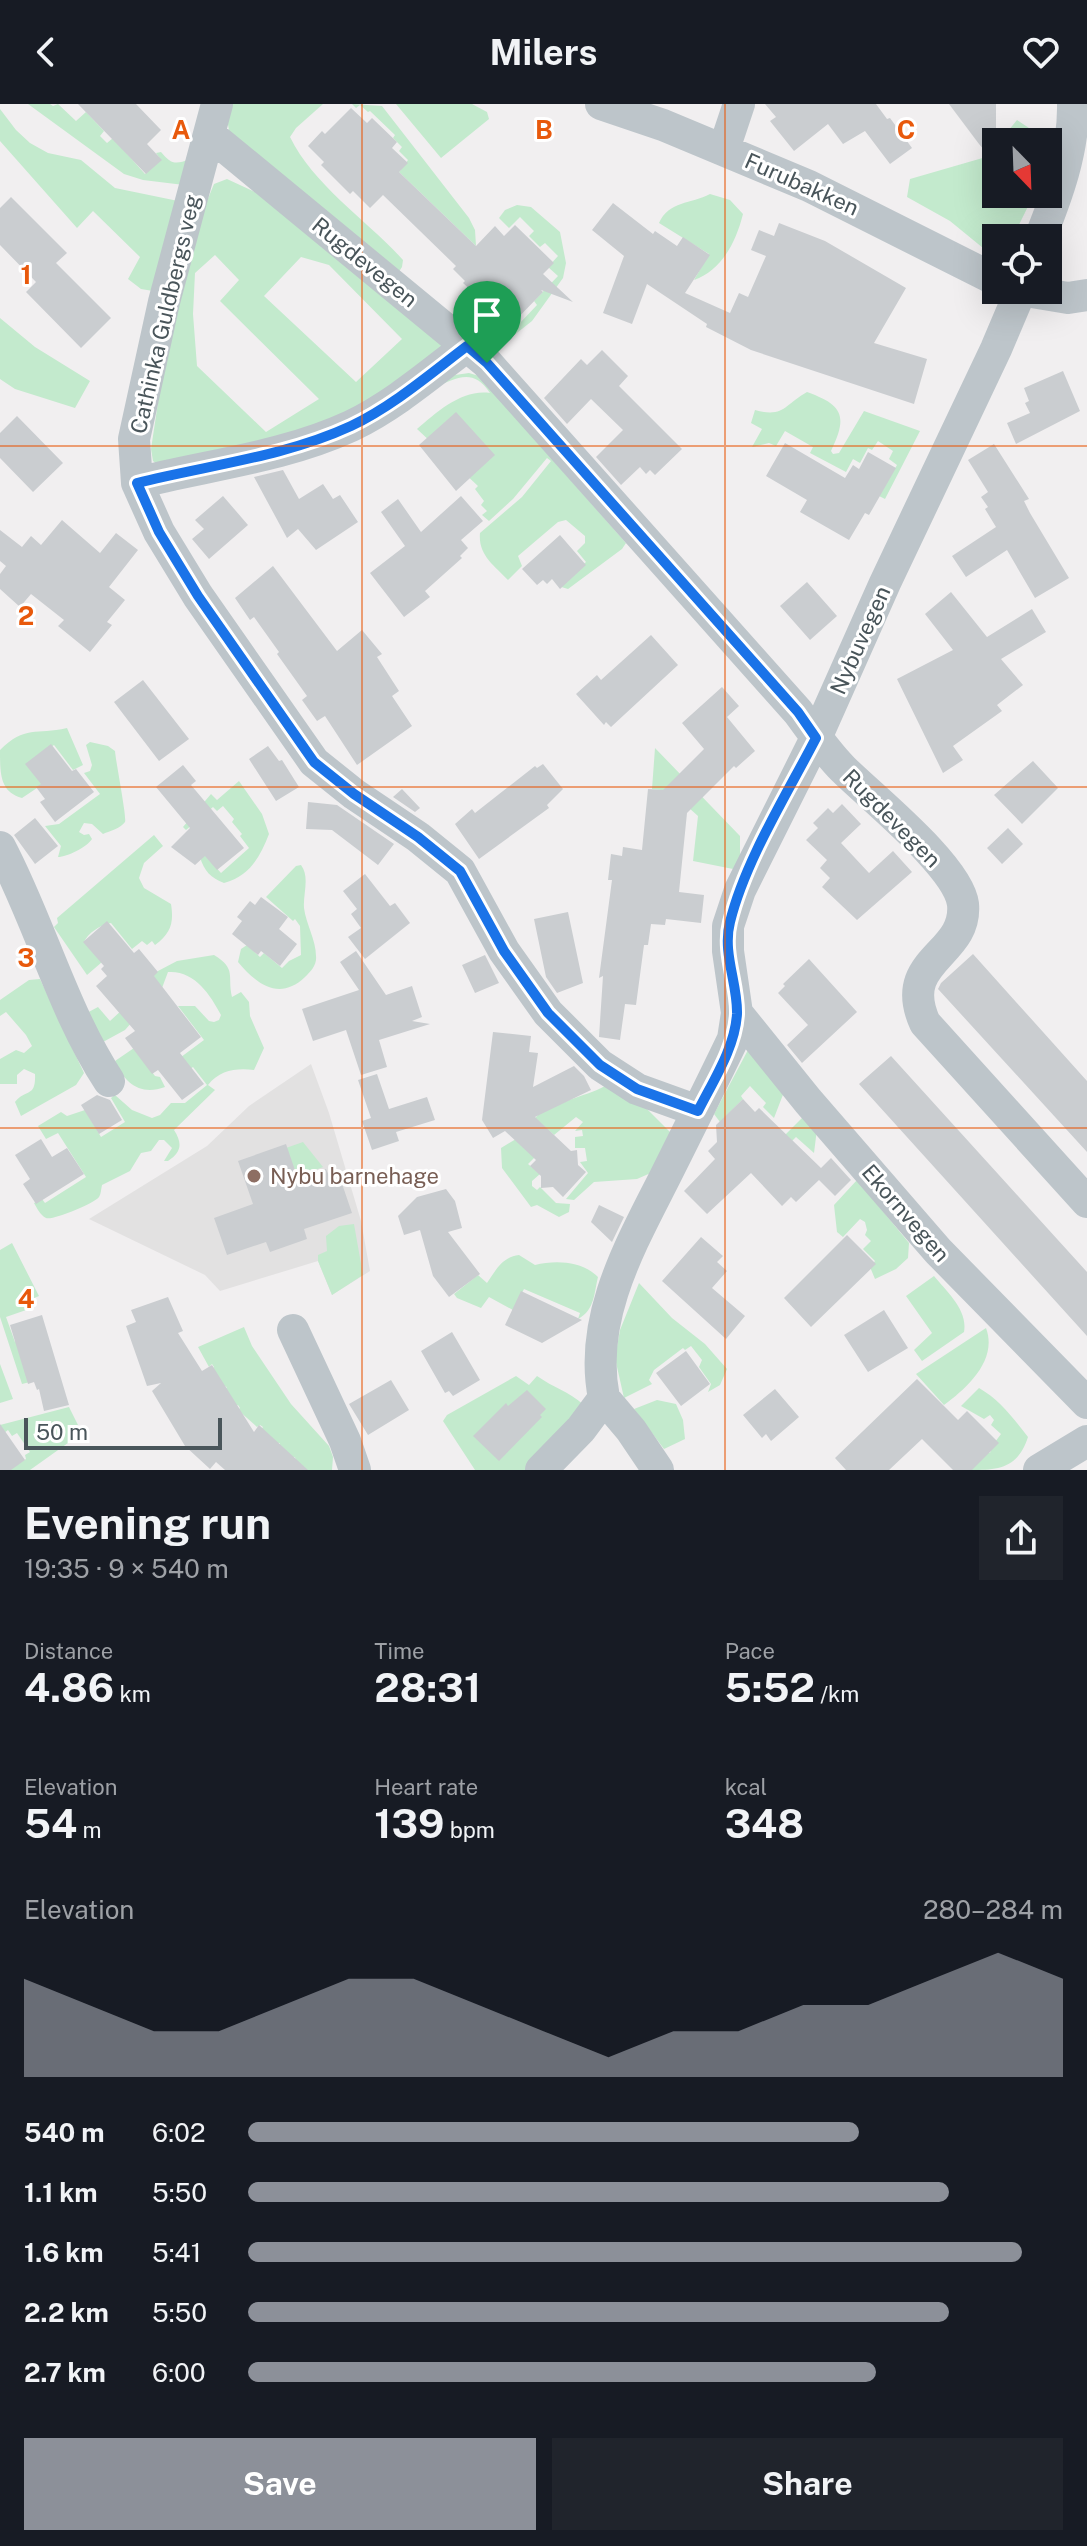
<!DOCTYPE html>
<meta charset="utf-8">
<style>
body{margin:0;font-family:"Public Sans",sans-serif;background:#20242c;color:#f1f3f6;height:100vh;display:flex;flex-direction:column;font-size:30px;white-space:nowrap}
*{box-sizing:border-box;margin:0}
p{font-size:26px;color:#9ea1a6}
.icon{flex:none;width:44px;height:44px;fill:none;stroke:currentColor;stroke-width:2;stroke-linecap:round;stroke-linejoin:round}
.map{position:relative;height:1366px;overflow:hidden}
.panel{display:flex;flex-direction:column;background:#171b24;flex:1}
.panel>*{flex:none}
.needle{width:52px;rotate:157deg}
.controls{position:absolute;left:982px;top:24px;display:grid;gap:16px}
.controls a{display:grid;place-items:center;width:80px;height:80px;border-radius:0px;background:#171b24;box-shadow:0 8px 32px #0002;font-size:40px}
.scale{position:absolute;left:24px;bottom:20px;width:198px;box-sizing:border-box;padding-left:8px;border:4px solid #49555a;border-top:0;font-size:22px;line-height:28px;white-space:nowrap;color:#49555a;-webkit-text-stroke:6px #fff;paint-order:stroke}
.pin{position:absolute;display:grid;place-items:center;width:68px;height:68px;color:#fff;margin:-82px -34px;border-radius:50% 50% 50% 0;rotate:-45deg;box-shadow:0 0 8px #0007}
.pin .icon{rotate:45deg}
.round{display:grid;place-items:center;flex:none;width:84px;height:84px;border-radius:0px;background:#20242c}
.head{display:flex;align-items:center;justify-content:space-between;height:136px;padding:0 24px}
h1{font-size:44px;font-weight:700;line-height:60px}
.metrics{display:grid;grid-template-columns:repeat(3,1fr);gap:12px;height:136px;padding:8px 24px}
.metrics div{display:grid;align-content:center}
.metrics b{font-size:40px;font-weight:700}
.metrics small{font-size:22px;font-weight:400}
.metrics p{font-size:22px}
.chart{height:224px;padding:16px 24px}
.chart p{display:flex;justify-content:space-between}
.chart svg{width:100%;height:144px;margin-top:8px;fill:#8c9099;opacity:.7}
.button{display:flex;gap:16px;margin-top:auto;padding:16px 24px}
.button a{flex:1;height:92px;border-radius:0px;background:#8c9099;color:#fff;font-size:32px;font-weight:700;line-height:92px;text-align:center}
.button a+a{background:#20242c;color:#f1f3f6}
ul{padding:0 24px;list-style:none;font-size:26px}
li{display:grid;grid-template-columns:128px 96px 1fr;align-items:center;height:60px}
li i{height:20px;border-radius:10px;background:#8c9099}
header{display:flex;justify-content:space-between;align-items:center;height:104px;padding:0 24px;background:#171b24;font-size:36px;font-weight:700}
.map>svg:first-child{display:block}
.education{fill:#e2e1e1}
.green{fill:#c3eacd;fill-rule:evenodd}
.building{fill:#cacdd0}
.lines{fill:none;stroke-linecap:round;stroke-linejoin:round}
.minor{stroke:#bdc5ca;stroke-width:32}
.route-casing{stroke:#fff;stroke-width:16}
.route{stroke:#1a73e8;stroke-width:10}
.grid{fill:none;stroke:#e8590c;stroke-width:2;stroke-opacity:0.55}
.education-dot{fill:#8d6e63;stroke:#fff;stroke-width:3}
.labels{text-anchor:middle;stroke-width:6;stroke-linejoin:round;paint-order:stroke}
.street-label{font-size:22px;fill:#49555a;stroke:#fff}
.education-label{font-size:22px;fill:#785e54;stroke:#fff;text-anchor:start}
.grid-label{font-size:26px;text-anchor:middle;font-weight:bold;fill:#e8590c;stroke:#fff;stroke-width:6;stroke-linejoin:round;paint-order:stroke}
</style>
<header><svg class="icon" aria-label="back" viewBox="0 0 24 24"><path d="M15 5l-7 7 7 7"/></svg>Milers<svg class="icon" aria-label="heart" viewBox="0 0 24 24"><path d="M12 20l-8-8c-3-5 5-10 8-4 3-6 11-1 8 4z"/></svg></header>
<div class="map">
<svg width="1087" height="1366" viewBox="0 0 1087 1366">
<rect width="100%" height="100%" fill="#f1eff0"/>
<!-- education -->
<path class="education" d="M311,960L329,1009L361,1117L370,1167L332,1191L318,1157L220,1187L205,1171L89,1115L207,1042L249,1002Z"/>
<!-- green -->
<path class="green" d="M28,0H50L53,2L58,0L76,17L86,8L104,27L100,32L107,39L113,34L145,70L161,56L156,49L161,48C171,60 175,61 190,55L184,81L143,76L124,70Z
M229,0H323L296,24L290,33C314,82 367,116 403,156L402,163L398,169L230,32L227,15Z
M352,0L382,2L469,114L475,126L476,142L399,68L408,56L399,47L402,43L393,34L395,31L370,7L368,8L360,1L356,4Z
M396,0H472L487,8L489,15L441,54Z
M0,5L16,26L30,39L48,49L81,56L115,84L183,98L153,187L141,185L128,175L140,153L93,107L77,124L0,37Z
M1017,16L1038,30V38H999Z
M996,42V90H1034L1014,131L996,134V139L983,144L950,117L907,93L910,75L986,53Z
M227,75L255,88L309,130L444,243L360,311L161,363L153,357L151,345L169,226L207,97L214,80ZM215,151L239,176L220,197L319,295L266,328L197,262L193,210L195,169ZM301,153L329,161L402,235L356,278L264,192Z
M710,90L730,96L743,110C736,138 722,166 694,176L709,150L659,119C669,97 691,100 710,90Z
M517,101L531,103L560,128L566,159L563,174L532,217L493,248L484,241L506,216L514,217L519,220L537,201L534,197L558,172L548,163L558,152L545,139L540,143L529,132L534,127L520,113L509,124L499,114L505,106Z
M0,214L35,243L90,277L75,304L15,285L0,275Z
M469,269L479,272L626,439L622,445L568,485L558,482L586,458L577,447L585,439V432L566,416L558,418L518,452L522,462L508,476C494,461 478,451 480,429L522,393L551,357L547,354L513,395L489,417L482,411L487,407L481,401L484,397L475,385L478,382L417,325C437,308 462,285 490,289C473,263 456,274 432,285L455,271Z
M807,288C843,301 848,312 831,347L833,350L839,349L864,307L920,327L885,395L879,392L897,361L889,355L893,347L878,337L872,346L868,344L860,359L853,355L846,368L810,349L813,343L785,327L776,342L769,339L752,343L762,325L751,319L755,306C784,314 784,301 807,288Z
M67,624L83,661L73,666L54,641L28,659L43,680L22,694C0,688 0,670 0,646C25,621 36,631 67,624Z
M90,638L108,642L115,647C116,659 127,714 125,718C121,724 110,727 103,730L92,720L84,719L79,728L84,731L89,730L92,735C87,743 67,753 58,753L61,742L45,722L59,720L100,690L84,669L90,667L92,661L86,641Z
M655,644L740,732V753L733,765L693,757L698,712L670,687L652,685Z
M239,677L262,710L269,730C260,753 250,772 224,779C211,774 204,767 200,753L204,750L221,769L249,744L240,732L242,730L232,718L234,715L223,702L217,707L213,703L186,726L183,723L211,690L217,696Z
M154,731L163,742L144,759L139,774L144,784L171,800C174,819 171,829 155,841L152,837L147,841L142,837L132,845L111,819C100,821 88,829 84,838L102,858L87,871L54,823L58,819L57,814Z
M301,761C310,773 303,789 304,804C306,820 316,836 316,852C317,861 311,867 305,873C280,897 257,881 238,858L241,845L247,841L260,853L264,849L282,864L289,857L301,851L300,822L295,815L293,817L266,793L296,762Z
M214,851C237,865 227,872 232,893L241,888L249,898L250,912L264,944L254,966C236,964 220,966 208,981L215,986L174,1026C183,1040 181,1048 168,1057H164L172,1044L164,1036H159L151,1047L141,1049L130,1067L102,1081C101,1085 101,1090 99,1093C95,1099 52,1117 46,1114C40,1111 37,1104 34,1099L42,1095L45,1099L86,1073L58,1029L46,1035L38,1022L61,1008L67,1012L85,1006L101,1033L125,1018L111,994L115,991L132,1006L152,1014L160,1011L171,999H185L207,981L193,963L186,968L177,956L204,936L178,902H195L209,917L214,918L219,916L221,911C210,890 194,866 168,868L162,884L125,926L103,938L83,911L98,903L110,917L123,905L120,901L115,905L158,867L177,857Z
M40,875L84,969L76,981L21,1012L15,998C26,984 36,994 35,970L24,965L17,971V980H0V955L16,946L24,949L32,942L26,931L6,908L0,912V896L29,876Z
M134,944L155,972L160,973L165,983C141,992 125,980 115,957Z
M749,944L784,988L774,1014L763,1003L766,999L750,982L741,992L743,995L720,1018L714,1010Z
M605,982L634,992L671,1029L653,1068L637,1075L594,1078L574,1096L566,1095L588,1069L580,1058L587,1057L585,1044H575V1033L583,1032L582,1026L575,1027L583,1018L576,1013L554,1031L535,1014C551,998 585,993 605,982Z
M804,1012L817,1025L814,1049L796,1033L788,1041L761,1055Z
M516,1035L535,1053L528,1060L540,1070L532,1077V1082L537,1086L540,1083L556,1099L570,1100L569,1108L559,1113L537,1101L531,1103L502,1064L501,1044Z
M303,1038L323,1063L294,1074L283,1045Z
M857,1076L909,1139L908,1154L896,1165L875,1175L870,1163L875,1157L863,1145L871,1137L865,1131L867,1126L865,1118L860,1115L843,1133L837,1128L834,1101Z
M354,1120L363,1171L332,1191L318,1157V1151L327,1147L326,1132L339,1122Z
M12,1139L39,1192L27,1197L29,1205L6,1213L15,1238H17L30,1278L22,1280L0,1213V1146Z
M519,1151L535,1161C556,1156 582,1157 598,1173C594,1189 595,1206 578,1215L580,1209L524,1185L513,1206L489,1193L481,1204L457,1194L454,1190L478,1171L487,1179C496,1166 502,1153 519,1151Z
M934,1172C947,1188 968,1206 964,1228L922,1257L914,1246L932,1229L906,1192Z
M639,1179L672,1214L705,1240L727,1265L720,1281L708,1288L711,1280L699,1263L702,1256L691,1242L685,1246L683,1244L654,1266L649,1276L652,1280L624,1294L615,1254L620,1226Z
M244,1223L252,1242L291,1300L329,1342L333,1353L332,1366H306L296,1358L295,1353L293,1354L279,1341L280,1339H276L261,1326L263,1323L260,1321L257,1323L238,1306L240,1304L238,1301L236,1302L225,1285L227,1283L223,1282L212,1265L214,1263L212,1260L209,1263L198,1243Z
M986,1224C998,1256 967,1284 944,1301L916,1270Z
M0,1260L13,1295L0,1299Z
M516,1272L529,1281L537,1272C554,1284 568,1287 584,1301L527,1366H475L443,1317L447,1311Z
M979,1284C1000,1296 1013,1314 1028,1333C1018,1364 999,1366 971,1366L987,1347L990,1349L992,1342L1001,1330L991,1321L994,1316L990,1311L984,1315L961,1302Z
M657,1296L676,1300L683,1316L685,1335L664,1345L634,1305Z
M69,1303L82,1329L30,1366H9L26,1355L25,1351L30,1348L17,1329L12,1332L8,1326L0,1332V1321Z"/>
<!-- building -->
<path class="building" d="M78,0H136L161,26L147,40L162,56L146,70Z
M765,0H876L887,15L890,14L912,44L890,60L865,27L843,40L828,20L794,47L770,17L776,13Z
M949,0H996V60L979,40Z
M351,4L367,19L372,14L397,38L392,44L408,59L399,68L476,142L495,122L504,132L515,121L554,159L543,170L573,198L541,186L543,188L510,222L463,179L465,177L453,165L456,162L383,91L370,104L353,87L350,90L321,61L324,58L308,42L322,27L325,30Z
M11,93L67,149L56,159L111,214L81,244L26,188L36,178L0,141V104Z
M613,99L653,130L655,127L677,142L683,133L710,151L685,189L730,209L739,189L748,193L766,152L751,146L759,126L774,132L779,119L825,137L906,184L874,239L927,255L914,300L751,246L706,223L707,220L647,180L632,220L603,209L624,152L592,126Z
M602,246L628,272L619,282L682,345L655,371L650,366L646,370L640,363L621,381L596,353L623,326L591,295L567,320L544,294L581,255L587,261Z
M1063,267L1080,307L1016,340L1007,319L1030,309L1025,299L1029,297L1024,284Z
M456,308L495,351L456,387L419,341Z
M17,312L63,359L33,388L0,354V329Z
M785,339L845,374L853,361L859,365L868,348L896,364L869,411L865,409L849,436L800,408L807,396L766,372Z
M994,340L1029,395L1024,397L1030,409L1069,474L1035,494L1007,446L966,473L952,452L996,423L985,405L988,403L981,393L988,388L968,356Z
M283,366L299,395L323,380L333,395L340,391L358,418L316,446L298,425L287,434L254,373Z
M223,392L248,421L209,455L192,435L204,425L195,416Z
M461,392L483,417L461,436L468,444L460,452L462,454L425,487L430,493L404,513L370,469L405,442L381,408L398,395L421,428Z
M62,416L100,449L116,429L138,446L109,483L125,496L107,518L112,521L90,548L58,522L64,516L31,490L20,503L0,485V470L6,462L0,457V426L22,443L31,432L41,441Z
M560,431L586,461L560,485L552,475L547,480L543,476L537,481L522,465Z
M273,462L337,547L362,526L382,550L377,553L399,587L392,592L412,622L357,661L325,612L317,617L302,596L307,592L277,550L279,548L254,513L250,516L235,494Z
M807,478L837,512L810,536L780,502Z
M951,488L987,533L1032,505L1046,528L1001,555L1023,581L997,601L1002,607L953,642L963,656L943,669L897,575L953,546L925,510Z
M651,531L678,561L611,623L606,618L604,621L576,590L597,571L601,576Z
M143,576L189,635L159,657L114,598Z
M722,583L739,602L727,613L755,647L736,664L734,662L687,709L679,788L704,791L701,819L666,815L665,821L651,820L648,841H644L636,901L625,900L620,936L599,933L603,872L599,874L612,776H608L611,750L622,752L623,743L642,746L648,685L663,686L704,645L682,619Z
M51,640L72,667L76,665L94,688L55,718L40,698L45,695L36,683L41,680L25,660Z
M268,642L279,657L282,656L299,683L276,697L249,655Z
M1033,657L1058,684L1022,720L994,691Z
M543,660L563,685L547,701L549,704L479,755L455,720L472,705L475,709L535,662L537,664Z
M183,661L196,677L191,681L244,744L217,766L205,752L195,761L171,743L190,724L156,683Z
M402,685L420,704L415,708L393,693Z
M308,698L337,701L394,740L378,761L332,726L306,725Z
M842,700L861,720L841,739L869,769L893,747L912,768L857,816L822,783L830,774L820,764L827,756L806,736L818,724L813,719L828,704L833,709Z
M35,714L58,742L35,760L14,731Z
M1008,724L1023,740L1002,760L987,744Z
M365,770L390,802L395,799L410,819L365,855L348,833L361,824L351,810L357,805L343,787Z
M261,793L288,813L279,825L297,840L280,862L261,847L258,851L232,830L242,817L237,813L250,797L255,801Z
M568,808L583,879L557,889L546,873L534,815Z
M107,817L134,849L139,845L158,868L154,872L201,933L180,949L204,980L182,996L158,966L152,970L125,934L135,927L96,882L107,872L101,865L104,862L83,838Z
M356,847L386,891L412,882L422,913L412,917L430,920L379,936L387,963L361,971L346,926L313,937L302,905L359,886L340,858Z
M973,850L1087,977V1048L938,885L941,879Z
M485,851L499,879L475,889L462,861Z
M809,855L857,908L802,959L787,941L808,921L778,889L785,882L783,880Z
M493,928L531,932L529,948L538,949L533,983L574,962L584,972L591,986L535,1013L571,1047L577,1046L578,1061L586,1068L563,1093L553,1083L541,1084V1072L530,1062L536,1056L505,1027L493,1034L482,1016Z
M891,952L1087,1168V1232L859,980Z
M377,970L389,1005L427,993L435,1016L396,1028L399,1037L372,1046L362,1017L371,1014L358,976Z
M97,991L110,996L122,1016L99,1030L81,1001Z
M743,995L755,1008L759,1004L821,1064L831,1054L851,1076L835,1092L819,1076L796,1098L791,1093L782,1102L751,1069L707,1110L684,1087L715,1055L708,1047L717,1038L716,1021Z
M41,1035L52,1053L67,1044L84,1070L36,1100L23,1080L30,1075L15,1051Z
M286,1040L298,1075L326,1065L330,1074L339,1071L352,1109L304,1125L307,1135L270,1148L266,1138L227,1151L214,1114L253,1100L238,1057Z
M446,1085L455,1097L462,1124L448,1128L480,1170L449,1193L433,1172L420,1126L404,1131L398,1112L417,1093Z
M599,1101L624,1113L612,1138L591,1118Z
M847,1131L876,1160L811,1223L784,1194Z
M701,1133L723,1152L717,1158L727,1167L712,1184L745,1212L726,1235L662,1177Z
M521,1187L582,1216L542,1239L505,1221Z
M168,1193L183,1227L178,1229L202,1267L212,1261L254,1328L259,1321L308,1366H225L216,1358L210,1365L185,1342L152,1287L161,1279L147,1282L126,1222L136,1218L131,1206Z
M884,1206L908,1244L868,1268L844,1231Z
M42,1211L69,1301L44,1307L39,1285L37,1286L34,1278L28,1280L10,1221Z
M452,1228L480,1276L453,1292L449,1287L445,1289L421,1247Z
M686,1247L710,1280L681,1302L656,1269Z
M917,1275L958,1316L967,1307L999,1339L972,1366H953L922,1335L889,1366H846L835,1354Z
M391,1276L409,1306L368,1331L349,1300Z
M775,1285L799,1313L771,1337L766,1330L762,1334L743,1311Z
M527,1286L546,1305L540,1311L542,1313L499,1357L473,1332L506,1299L508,1302Z
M0,1320L25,1356L11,1366H0Z"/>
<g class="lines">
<!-- minor -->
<path class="minor" d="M217,0L164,198L134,335L137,379L159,428L198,492L314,658L354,690L418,733L460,767L504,847L548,909L600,961L637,985L698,1007
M601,0L663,21L809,82L996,176
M209,30L487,259L798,608C812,627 826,648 843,665C871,693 958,762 963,800C968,852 896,855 925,919L1087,1098
M724,45L739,0
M1040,134C1057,92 1074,46 1073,0
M1020,186L1068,194L1087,191
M137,379C208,361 284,353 351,322C393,302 430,270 467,242
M0,743C40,819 62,905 109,977
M737,909L808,997L938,1147L1087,1299
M293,1226L345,1337L355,1366
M604,1294L631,1326L658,1366
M541,1366L581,1325L604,1294C588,1215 630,1142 665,1073C688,1027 711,981 733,935L737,909L728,847V822L740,786L816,634L885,479L996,245L1021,186
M1039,1366L1087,1337"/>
</g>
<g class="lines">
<!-- route casing -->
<g class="route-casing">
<path id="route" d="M467,242L487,259L798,608L816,634C787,690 745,757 730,818C722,849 738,880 737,910C735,944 713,977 698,1007L637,985L600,961L548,909L504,847L460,767L418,733L354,690L314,658L198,492L159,428L137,379C208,361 284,353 351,322C393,302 430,270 467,242Z"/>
</g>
<!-- route -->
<use href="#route" class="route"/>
</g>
<!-- grid -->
<path class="grid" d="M362,0V1366M725,0V1366M0,342H1087M0,683H1087M0,1024H1087"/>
<!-- markers -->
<circle class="education-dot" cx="254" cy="1072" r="8"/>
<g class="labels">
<!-- street labels -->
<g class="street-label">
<text transform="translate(802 80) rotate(24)" y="8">Furubakken</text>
<text transform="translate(365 158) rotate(39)" y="8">Rugdevegen</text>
<text transform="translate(165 210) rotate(-77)" y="8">Cathinka Guldbergs veg</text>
<text transform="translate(860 536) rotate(-66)" y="8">Nybuvegen</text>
<text transform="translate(892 714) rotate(45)" y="8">Rugdevegen</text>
<text transform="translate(906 1109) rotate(49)" y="8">Ekornvegen</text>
</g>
<!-- education labels -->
<g class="education-label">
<text x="270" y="1080">Nybu barnehage</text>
</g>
</g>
<g class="grid-label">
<text x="181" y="35">A</text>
<text x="544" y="35">B</text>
<text x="906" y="35">C</text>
<text x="26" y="180">1</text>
<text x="26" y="521">2</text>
<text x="26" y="863">3</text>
<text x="26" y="1204">4</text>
</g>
</svg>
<div class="controls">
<a><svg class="needle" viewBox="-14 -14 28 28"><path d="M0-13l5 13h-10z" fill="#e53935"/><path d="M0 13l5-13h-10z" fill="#9ea1a6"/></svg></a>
<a><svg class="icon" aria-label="locate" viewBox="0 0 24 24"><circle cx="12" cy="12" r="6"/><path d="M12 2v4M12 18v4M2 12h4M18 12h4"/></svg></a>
</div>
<div class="scale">50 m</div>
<div class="pin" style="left:487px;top:259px;background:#1e9e55"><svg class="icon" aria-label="arrive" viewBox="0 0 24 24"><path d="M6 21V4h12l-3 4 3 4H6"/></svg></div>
</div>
<section class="panel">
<div class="head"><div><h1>Evening run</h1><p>19:35 · 9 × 540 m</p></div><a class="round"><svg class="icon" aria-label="share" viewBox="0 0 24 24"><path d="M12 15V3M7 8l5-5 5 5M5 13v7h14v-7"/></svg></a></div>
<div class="metrics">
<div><p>Distance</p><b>4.86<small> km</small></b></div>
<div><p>Time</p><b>28:31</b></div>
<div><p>Pace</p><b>5:52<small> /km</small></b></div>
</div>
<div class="metrics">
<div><p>Elevation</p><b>54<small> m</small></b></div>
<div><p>Heart rate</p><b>139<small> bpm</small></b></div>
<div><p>kcal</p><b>348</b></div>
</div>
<div class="chart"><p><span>Elevation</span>280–284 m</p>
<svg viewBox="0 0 160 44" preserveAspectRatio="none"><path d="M0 44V14L10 22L20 30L30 30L40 22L50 14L60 14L70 22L80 30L90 38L100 30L110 30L120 22L130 22L140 14L150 6L160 14V44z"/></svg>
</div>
<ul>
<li><b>540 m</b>6:02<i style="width:75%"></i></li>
<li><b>1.1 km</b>5:50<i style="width:86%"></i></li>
<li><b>1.6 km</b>5:41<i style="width:95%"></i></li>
<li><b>2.2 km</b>5:50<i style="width:86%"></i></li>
<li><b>2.7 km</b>6:00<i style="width:77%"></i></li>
</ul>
<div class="button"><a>Save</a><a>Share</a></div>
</section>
